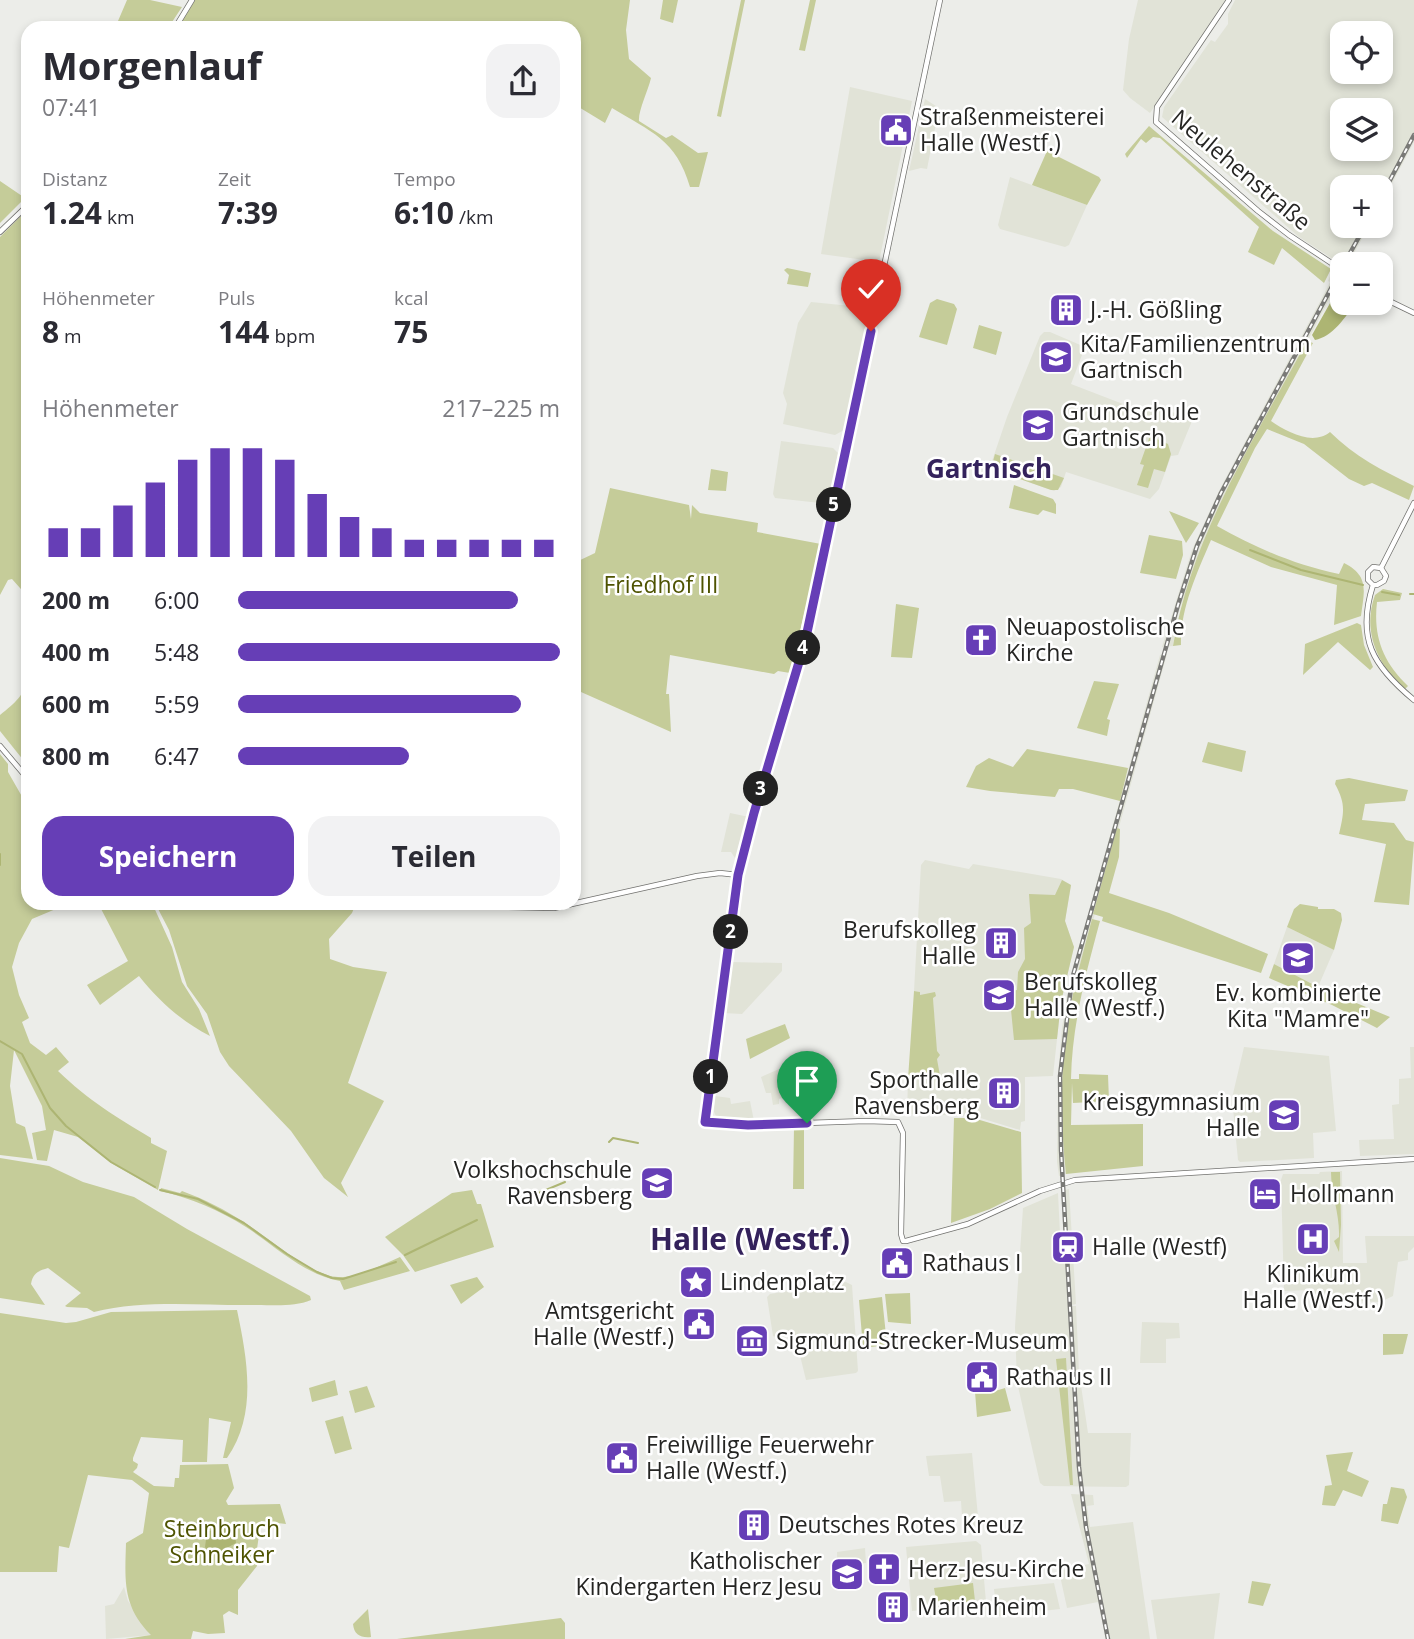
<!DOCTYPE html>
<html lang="de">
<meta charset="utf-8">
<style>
body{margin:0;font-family:"Open Sans",sans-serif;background:#f2f2f3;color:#2b2b33;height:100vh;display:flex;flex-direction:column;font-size:26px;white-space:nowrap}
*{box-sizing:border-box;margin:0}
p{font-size:23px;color:#7c7c81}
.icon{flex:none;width:38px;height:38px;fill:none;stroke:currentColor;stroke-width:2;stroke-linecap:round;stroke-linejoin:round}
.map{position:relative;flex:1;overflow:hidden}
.side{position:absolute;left:21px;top:21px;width:560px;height:889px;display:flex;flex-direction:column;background:#fff;border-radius:21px;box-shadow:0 4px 10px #0003}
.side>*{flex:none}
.tools{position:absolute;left:1330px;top:21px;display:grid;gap:14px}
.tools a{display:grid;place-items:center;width:63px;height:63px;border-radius:14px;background:#fff;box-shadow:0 4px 10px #0003;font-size:35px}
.pin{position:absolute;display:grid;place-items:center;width:60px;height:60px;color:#fff;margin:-72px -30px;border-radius:50% 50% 50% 0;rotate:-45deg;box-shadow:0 0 7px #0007}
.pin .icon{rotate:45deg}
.km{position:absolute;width:35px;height:35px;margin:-18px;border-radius:50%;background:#222;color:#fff;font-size:19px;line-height:35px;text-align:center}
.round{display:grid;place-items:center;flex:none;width:74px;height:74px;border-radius:21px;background:#f2f2f3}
.overview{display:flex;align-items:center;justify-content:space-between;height:119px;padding:0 21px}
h1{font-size:38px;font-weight:700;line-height:52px}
.metrics{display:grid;grid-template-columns:repeat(3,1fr);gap:10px;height:119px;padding:7px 21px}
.metrics div{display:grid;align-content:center}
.metrics b{font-size:30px;font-weight:700}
.metrics small{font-size:19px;font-weight:400}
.metrics p{font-size:19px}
.chart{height:196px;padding:14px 21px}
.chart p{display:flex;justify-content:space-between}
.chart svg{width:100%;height:126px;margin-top:7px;stroke:#663eb6;stroke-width:6}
.button{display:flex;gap:14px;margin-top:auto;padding:14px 21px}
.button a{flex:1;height:80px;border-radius:21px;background:#663eb6;color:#fff;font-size:28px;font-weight:700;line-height:80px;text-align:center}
.button a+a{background:#f2f2f3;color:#2b2b33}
ul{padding:0 21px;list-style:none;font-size:23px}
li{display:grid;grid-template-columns:112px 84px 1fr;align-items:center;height:52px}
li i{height:18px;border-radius:9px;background:#663eb6}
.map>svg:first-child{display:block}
.built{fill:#e1e3d7;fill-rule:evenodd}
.green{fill:#c5cc99}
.water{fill:#adb573}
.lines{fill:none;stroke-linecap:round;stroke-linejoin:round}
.stream{stroke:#adb573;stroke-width:2}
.minor-casing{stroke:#72726f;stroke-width:6}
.minor{stroke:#fff;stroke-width:4.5}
.rail-casing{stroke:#7a7a77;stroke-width:4.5}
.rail{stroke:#fff;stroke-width:2;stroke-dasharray:5;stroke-linecap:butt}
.route-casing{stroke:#fff;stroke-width:14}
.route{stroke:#663eb6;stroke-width:9}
.labels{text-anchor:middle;stroke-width:5;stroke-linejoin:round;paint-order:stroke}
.poi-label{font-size:23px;fill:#252523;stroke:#fff;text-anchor:start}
.street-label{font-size:23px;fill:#252523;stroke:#fff}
.park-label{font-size:23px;fill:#4e5301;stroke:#fff}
.quarter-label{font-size:26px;font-weight:bold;fill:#34225c;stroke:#fff}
.district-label{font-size:30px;font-weight:bold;fill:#34225c;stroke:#fff}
</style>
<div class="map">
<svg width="1414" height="1639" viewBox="0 0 1414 1639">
<rect width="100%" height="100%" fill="#ecede9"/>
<!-- built -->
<path class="built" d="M1138,0H1226L1150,113L1130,98L1123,90L1129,39Z
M1235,0H1414V142L1381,204V187H1342V226H1369L1348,264L1342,265L1299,237L1162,117L1164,107L1211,40L1215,42L1228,24V14ZM1342,33H1381V72H1342ZM1342,110H1381V149H1342Z
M850,87L912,101L879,262L821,254Z
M925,99L939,108L927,169L921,168L909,171Z
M1010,177L1087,205L1069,245L1065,247L1000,229L998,225Z
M1335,273L1341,277L1209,528L1178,614L1173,646L1162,647L1192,550L1220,489L1324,294L1330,282L1328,281L1331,274Z
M811,302L871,308L844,430L835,435L783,424L787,404L783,393L798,323Z
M1044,332H1050L1085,347L1071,384L1136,409L1168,410L1192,421L1178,455L1171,456L1159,489L1150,499L1066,472L1061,487L1054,491L1020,479V477L995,470L993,467L992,461L1007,417L1040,336Z
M781,441L833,448L838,453L829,504L775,498L773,494Z
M1167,654L1073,993L1066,1034L1064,1069L1063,1125L1066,1174L1059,1176L1057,1162L1058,1075L1062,1028L1070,980L1160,655Z
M730,813L749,817L737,861L731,852H721Z
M925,860L969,869L973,864L1061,879L1071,885L1065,921L1074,947L1061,1002L1053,1076L1025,1077V1121L1021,1122L1020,1130L974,1116L907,1114L908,1079L935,1077V1081L938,1076L933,998L930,995H920V992L914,991L921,865Z
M1287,927L1334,950L1318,987L1274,964Z
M731,962L782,963V971L742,1014L723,1013Z
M1244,1047L1329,1056L1336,1131L1313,1133L1314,1158L1240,1162L1238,1160L1232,1098Z
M1410,1047H1414V1154L1360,1156L1359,1140L1394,1139L1392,1105L1399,1104V1079L1411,1078Z
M811,1055L812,1092H798L779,1099V1104L773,1105L771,1093H766L761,1077Z
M715,1096L730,1098L731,1104L750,1101L754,1121L735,1120L716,1116L714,1112Z
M1342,1171L1343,1263H1367L1365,1236H1414V1247L1408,1253V1260L1398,1262L1393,1296L1380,1302L1311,1299L1309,1290L1284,1291L1281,1180L1283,1174H1319L1320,1172Z
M1069,1189L1076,1304L1067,1306H1076L1079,1372L1088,1433H1131L1129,1485L1126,1487L1044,1486L1040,1483L1017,1382L1015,1327L1023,1208L1058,1193L1060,1234H1063L1067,1274L1061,1191Z
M846,1282L852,1285L858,1371L856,1373L806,1380L795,1335L777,1338L773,1336L767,1297L770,1294Z
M1142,1322L1179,1323L1180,1338L1166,1339V1363H1140Z
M972,1453L979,1527L976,1531L963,1533L961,1501L944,1502L940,1476H929L926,1456Z
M1071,1494L1093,1495L1094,1505L1087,1506L1090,1527L1133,1522L1150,1639H1106L1098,1602L1067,1608L1059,1571L1089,1564Z
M976,1541L981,1545L986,1602L912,1611L906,1547Z
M865,1548L866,1563L856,1564L857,1589L843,1590L838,1586L837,1552Z
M1054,1583L1060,1609L997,1616L994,1589Z
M124,1587L128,1601L152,1635L106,1639L105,1606L114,1604Z
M1220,1593L1214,1639H1157L1151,1600Z"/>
<!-- green -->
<path class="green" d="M127,0H150L182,7L168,28H115Z
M195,0H630L626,30L629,59L651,78C648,91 638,111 639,121L666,138L672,135L698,153L708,152L699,187H690C676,139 651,132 612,108L605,123L577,106L574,110V28H178Z
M663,0H678L673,23L660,19Z
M741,0H745L721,117L717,116Z
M810,0H816L805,51L799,50Z
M1149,126L1273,231L1331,269L1324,283L1282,248L1274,265L1248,252L1259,227L1160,138L1153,137L1146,143L1141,139L1127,158L1125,154Z
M1047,151L1099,177L1101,180L1087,205L1032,185Z
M0,181L25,198L0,223Z
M28,209V597L12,579L8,580L0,595V237Z
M787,268L811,273L808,287L787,284L789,275L784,270Z
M937,299L954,304L957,309L947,345L919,337L930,303Z
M979,325L1002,332L996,355L973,348Z
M1307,341L1313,343L1271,421C1287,432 1313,446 1330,432C1354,456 1383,471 1414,486L1409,500L1372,483L1364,486L1349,479L1304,444L1267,429L1255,448L1217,526C1256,548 1295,565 1339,574L1344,563C1370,576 1364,592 1361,616L1334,625L1337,585L1271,567L1211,540C1197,573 1180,609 1181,645L1173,646C1191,536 1255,438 1307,341Z
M1150,436L1168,444L1171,454L1165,472L1154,469L1148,488L1137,485L1144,465L1140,464Z
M995,454L1064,478L1058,490H1051L1020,479V477L997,471L992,465Z
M711,469L728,472L726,491L708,490Z
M1014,485L1053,499L1056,504V514L1043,510L1038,515L1009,508Z
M610,488L689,505L691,519L692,505L700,513L758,523L757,532L821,544L790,673L778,671L774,674L670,655L666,694H669L671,732L581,692L574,693V563L595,553Z
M1169,511L1199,523L1186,543Z
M1149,535L1182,541L1183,555L1176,579L1140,573Z
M1383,589L1402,593L1400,600L1377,602C1373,637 1383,662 1408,686L1405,689C1377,665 1362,631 1375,595Z
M896,604L919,608L912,658L891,657Z
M1357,623L1361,625L1364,645L1373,667L1370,670L1338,642L1303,675L1305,644Z
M28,676V758L24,761L0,731V715C15,703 25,695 28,676Z
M1094,681L1119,684L1107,719L1110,720L1107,736L1077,728Z
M1208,742L1246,751L1242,772L1202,762Z
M1027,749L1128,768L1120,801L1073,789H1059L1055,797L990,791L966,787L976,766L989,758L1013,767Z
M0,754L8,764V772L28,807V903H70L32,919L19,943L12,967L19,995L29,1018L22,1022L30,1043L46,1055L56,1047L69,1062L58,1071C88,1100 116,1117 151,1138V1143L167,1151L158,1190L111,1163L78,1137L54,1130L47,1161L37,1160L32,1133L46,1130L42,1106L14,1050L10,1086L16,1123L25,1127L33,1159L0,1155Z
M1349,778L1408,790L1405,801L1365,804L1362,820L1394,823L1406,840L1414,842L1409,905L1374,902L1386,844L1339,834C1344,812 1346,804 1335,784L1336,780Z
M1117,828L1120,829L1119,857L1109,893L1169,913L1268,954L1261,973L1102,921L1103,917L1093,914Z
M1062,880L1071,885L1065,921L1074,947L1061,1002L1057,1039L1014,1040L1010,1000L1012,991L1017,990L1018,972L1025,959L1024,928L1031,923L1029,894L1055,895Z
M98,903H152L172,947L182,982L199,1009L210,1036C181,1021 159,1001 139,976L100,1005L87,985L128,961Z
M155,903H356L352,913L329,939L330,959L353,967L387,972L348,1083L384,1101L341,1183L348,1197L324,1178L291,1131L229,1066L220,1052L207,1014L187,986L169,930Z
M1300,904L1318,907V909H1334L1341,913L1342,920L1334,950L1287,927L1294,909Z
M1092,919L1100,921C1086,973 1072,1025 1071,1079H1079V1074L1108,1075L1109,1101L1073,1103L1072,1083L1071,1125L1143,1124V1166L1066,1174C1061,1128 1060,1080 1066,1034C1071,995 1082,957 1092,919Z
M1274,964L1318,987L1390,1017L1377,1028L1332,1005L1269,978Z
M914,991L920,992V995L935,992L936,996L933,998L937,1051L940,1055L937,1059L940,1076L936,1082L934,1077L908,1079Z
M785,1024L790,1038L750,1059L746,1039Z
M809,1058L810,1080H803L792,1088L785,1069Z
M954,1118H973L1021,1132L1022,1193L990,1209L951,1223Z
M794,1127H804V1189H793Z
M0,1158L49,1166L83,1182L134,1197L187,1229L310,1296L311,1300C295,1307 274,1305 257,1305C203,1306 146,1299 94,1312L87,1308L67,1307L65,1306L81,1293L48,1268C38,1271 33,1273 31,1284L45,1305L0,1298Z
M1331,1172H1340L1341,1225L1339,1252L1334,1241L1339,1237C1340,1214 1331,1194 1331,1172Z
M161,1188L180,1193L182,1191C204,1199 226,1210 245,1223C268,1237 313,1277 338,1277C358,1278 381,1265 400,1257L410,1271L344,1290L340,1281C305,1275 275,1246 246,1227C219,1210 191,1198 160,1191Z
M472,1190L477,1204H481L494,1247L415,1272L403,1255L385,1237L452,1193Z
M477,1277L484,1287L461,1304L450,1285Z
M910,1293L911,1324L888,1322L885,1294Z
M882,1297L887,1345L863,1348L859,1300Z
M237,1310C247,1358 258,1414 227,1458H223L231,1422L209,1418L207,1462H182L183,1440L141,1437L133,1458V1461L138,1464L137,1468L133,1472L154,1486L174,1487L175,1478H179L180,1465L228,1464L234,1488L226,1501L228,1505L280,1504L286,1524L261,1521L256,1556L257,1566L238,1590V1615L229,1611L223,1615L225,1633L208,1634L193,1631L191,1639H125L151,1635C122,1606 125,1580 126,1543L143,1533L149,1493L132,1480L88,1475L69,1548L59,1546L57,1572H0V1313L66,1323L76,1322L111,1312Z
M1383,1334H1408L1403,1354L1383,1355Z
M1066,1358L1073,1485H1070L1056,1359Z
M335,1380L338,1395L312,1402L309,1388Z
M367,1386L375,1407L355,1413L349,1391Z
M1005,1388L1011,1411L977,1417L975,1392L991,1390L992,1392Z
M343,1416L352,1449L335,1454L325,1421Z
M1353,1452L1347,1471L1369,1481L1362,1497L1343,1490L1335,1506L1322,1505L1325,1486L1332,1485L1326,1455Z
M1391,1487L1404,1489L1407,1497L1398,1524L1381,1521L1383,1504H1387Z
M1252,1581L1271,1584L1263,1606L1248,1603Z
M973,1583L975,1601L937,1605L934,1588Z
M368,1609L371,1637C361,1638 354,1635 353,1624Z
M561,1618L565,1623V1639H397Z"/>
<!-- water -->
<path class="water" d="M1338,289H1342V303H1355C1346,317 1332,337 1315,340L1312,335Z
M224,1525L234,1527L236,1543L219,1552L210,1554L205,1547L207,1532Z"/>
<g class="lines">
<!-- stream -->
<path class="stream" d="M1250,550L1301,570L1363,585
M1382,592L1399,595
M1410,594H1414
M0,854V865
M0,1041L22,1054L50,1108L66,1126L111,1162L155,1187
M609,1142L613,1138L638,1143
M160,1190L198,1199L244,1223L287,1254L317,1272L332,1278L343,1279L396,1262
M517,1202L565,1182
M405,1255L477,1220"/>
<!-- minor casing -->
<g class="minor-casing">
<path id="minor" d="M940,0L805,642L754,813L738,875L705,1122L749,1125L866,1121L898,1122L903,1133L901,1234L903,1241H906L968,1224L1040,1191L1075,1180L1414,1159
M1229,0L1157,107L1156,122L1258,211L1289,235L1342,270
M175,28L192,0
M0,232L28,205
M1381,297L1414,313
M1381,568L1414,503
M1373,585C1356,639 1373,666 1414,700
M1373,585L1368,580V572L1373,567L1381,568
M1373,585H1377L1384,581L1386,576L1381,568
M0,746L28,779
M439,903L465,906L554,908L697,876L720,873L738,875"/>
</g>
<!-- minor -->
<use href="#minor" class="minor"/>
<!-- rail casing -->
<g class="rail-casing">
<path id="rail" d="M1381,197L1414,135
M1344,264L1365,226
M1108,1639L1086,1527L1079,1467L1061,1150L1060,1076L1072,979L1178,605L1197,546L1221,493L1342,268"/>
</g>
<!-- rail -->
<use href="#rail" class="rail"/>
</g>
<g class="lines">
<!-- route casing -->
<g class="route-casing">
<path id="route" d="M807,1123L748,1125L705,1122L738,875L754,813L805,642L871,331"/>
</g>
<!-- route -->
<use href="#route" class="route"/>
</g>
<!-- icons -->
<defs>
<g id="civic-square" transform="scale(1.75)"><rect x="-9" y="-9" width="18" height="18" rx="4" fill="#663eb6" stroke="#fff"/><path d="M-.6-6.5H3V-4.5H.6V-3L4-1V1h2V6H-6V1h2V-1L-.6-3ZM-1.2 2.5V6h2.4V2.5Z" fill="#fff"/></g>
<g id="building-square" transform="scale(1.75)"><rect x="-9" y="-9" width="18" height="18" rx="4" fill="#663eb6" stroke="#fff"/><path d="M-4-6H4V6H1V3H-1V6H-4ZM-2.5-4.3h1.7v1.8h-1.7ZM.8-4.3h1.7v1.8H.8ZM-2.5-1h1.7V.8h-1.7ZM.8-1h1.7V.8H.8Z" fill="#fff"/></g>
<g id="school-square" transform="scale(1.75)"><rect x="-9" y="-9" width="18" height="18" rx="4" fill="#663eb6" stroke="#fff"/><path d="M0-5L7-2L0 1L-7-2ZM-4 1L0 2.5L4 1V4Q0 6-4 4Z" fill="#fff"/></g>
<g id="church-square" transform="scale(1.75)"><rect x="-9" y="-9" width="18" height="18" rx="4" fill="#663eb6" stroke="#fff"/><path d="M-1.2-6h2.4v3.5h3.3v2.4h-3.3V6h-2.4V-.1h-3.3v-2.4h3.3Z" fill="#fff"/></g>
<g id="university-square" transform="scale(1.75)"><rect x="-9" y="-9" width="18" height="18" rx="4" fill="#663eb6" stroke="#fff"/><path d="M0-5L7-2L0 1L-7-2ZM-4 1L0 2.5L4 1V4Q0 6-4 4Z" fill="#fff"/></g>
<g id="hotel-square" transform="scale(1.75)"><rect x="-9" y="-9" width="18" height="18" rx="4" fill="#663eb6" stroke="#fff"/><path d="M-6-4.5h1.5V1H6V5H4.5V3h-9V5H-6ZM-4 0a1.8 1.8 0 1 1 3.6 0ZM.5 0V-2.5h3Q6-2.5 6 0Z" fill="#fff"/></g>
<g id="hospital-square" transform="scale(1.75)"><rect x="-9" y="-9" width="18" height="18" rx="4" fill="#663eb6" stroke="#fff"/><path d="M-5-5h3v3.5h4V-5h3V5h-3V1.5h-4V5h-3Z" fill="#fff"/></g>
<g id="station-square" transform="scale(1.75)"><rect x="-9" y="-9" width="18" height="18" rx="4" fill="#663eb6" stroke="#fff"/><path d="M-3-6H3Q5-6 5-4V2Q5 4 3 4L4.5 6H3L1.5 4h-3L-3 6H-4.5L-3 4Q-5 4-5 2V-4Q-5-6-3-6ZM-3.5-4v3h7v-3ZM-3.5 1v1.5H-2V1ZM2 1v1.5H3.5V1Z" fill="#fff"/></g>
<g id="sight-square" transform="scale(1.75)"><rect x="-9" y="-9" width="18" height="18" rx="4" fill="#663eb6" stroke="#fff"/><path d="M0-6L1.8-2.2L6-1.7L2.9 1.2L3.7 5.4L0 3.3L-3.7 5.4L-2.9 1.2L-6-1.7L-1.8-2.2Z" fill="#fff"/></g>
<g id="museum-square" transform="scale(1.75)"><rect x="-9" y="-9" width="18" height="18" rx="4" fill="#663eb6" stroke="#fff"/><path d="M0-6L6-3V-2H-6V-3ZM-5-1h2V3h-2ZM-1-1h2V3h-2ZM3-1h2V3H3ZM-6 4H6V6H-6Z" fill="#fff"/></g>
</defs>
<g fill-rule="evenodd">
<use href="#civic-square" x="896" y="130"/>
<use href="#building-square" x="1066" y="310"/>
<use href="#school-square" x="1056" y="357"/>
<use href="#school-square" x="1038" y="425"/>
<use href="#church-square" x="981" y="640"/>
<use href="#building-square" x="1001" y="943"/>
<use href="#school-square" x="1298" y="958"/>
<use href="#university-square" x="999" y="995"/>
<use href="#building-square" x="1004" y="1093"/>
<use href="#school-square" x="1284" y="1115"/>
<use href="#university-square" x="657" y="1183"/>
<use href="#hotel-square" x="1265" y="1194"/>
<use href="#hospital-square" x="1313" y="1239"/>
<use href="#station-square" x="1068" y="1247"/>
<use href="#civic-square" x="897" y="1263"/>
<use href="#sight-square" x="696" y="1282"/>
<use href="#civic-square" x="699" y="1324"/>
<use href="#museum-square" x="752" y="1341"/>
<use href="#civic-square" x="982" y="1377"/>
<use href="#civic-square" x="622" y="1458"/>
<use href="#building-square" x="754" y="1525"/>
<use href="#church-square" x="884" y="1569"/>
<use href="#school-square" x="847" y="1574"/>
<use href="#building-square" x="893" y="1607"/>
</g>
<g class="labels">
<!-- poi labels -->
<g class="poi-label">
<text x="920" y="125">Straßenmeisterei<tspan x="920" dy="26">Halle (Westf.)</tspan></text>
<text x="1090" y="318">J.-H. Gößling</text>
<text x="1080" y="352">Kita/Familienzentrum<tspan x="1080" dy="26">Gartnisch</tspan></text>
<text x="1062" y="420">Grundschule<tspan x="1062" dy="26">Gartnisch</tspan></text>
<text x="1006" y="635">Neuapostolische<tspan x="1006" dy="26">Kirche</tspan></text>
<text x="976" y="938" text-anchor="end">Berufskolleg<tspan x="976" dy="26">Halle</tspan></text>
<text x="1024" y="990">Berufskolleg<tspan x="1024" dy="26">Halle (Westf.)</tspan></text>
<text x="1298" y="1001" text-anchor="middle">Ev. kombinierte<tspan x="1298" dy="26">Kita "Mamre"</tspan></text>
<text x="979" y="1088" text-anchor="end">Sporthalle<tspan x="979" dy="26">Ravensberg</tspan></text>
<text x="1260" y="1110" text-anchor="end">Kreisgymnasium<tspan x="1260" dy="26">Halle</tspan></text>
<text x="632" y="1178" text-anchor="end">Volkshochschule<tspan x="632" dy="26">Ravensberg</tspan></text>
<text x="1290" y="1202">Hollmann</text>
<text x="1092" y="1255">Halle (Westf)</text>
<text x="922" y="1271">Rathaus I</text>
<text x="1313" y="1282" text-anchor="middle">Klinikum<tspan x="1313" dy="26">Halle (Westf.)</tspan></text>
<text x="720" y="1290">Lindenplatz</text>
<text x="674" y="1319" text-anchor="end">Amtsgericht<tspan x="674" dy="26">Halle (Westf.)</tspan></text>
<text x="776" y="1349">Sigmund-Strecker-Museum</text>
<text x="1006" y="1385">Rathaus II</text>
<text x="646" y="1453">Freiwillige Feuerwehr<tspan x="646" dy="26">Halle (Westf.)</tspan></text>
<text x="778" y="1533">Deutsches Rotes Kreuz</text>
<text x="822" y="1569" text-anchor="end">Katholischer<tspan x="822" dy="26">Kindergarten Herz Jesu</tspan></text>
<text x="908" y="1577">Herz-Jesu-Kirche</text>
<text x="917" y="1615">Marienheim</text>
</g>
<!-- street labels -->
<g class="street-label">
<text transform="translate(1241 170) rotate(40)" y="8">Neulehenstraße</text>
</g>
<!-- park labels -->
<g class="park-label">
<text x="661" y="593">Friedhof III</text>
<text x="222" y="1537">Steinbruch<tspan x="222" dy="26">Schneiker</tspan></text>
</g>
<!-- quarter labels -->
<g class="quarter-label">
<text x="989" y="478">Gartnisch</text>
</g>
<!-- district labels -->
<g class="district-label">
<text x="750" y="1250">Halle (Westf.)</text>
</g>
</g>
</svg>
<div class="tools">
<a><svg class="icon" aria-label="locate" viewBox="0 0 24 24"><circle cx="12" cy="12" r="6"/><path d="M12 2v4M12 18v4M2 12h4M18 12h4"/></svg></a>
<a><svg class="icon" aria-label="layers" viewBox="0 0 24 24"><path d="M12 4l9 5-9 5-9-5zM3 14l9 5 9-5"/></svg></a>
<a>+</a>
<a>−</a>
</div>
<div class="pin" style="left:807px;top:1123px;background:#1e9e55"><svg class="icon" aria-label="arrive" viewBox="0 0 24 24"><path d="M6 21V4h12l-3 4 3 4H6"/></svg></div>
<div class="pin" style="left:871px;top:331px;background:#d93025"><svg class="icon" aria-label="check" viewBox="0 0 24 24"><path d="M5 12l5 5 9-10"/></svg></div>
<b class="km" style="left:711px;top:1077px">1</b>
<b class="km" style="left:731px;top:932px">2</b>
<b class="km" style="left:761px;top:789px">3</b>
<b class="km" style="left:803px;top:648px">4</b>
<b class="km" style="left:834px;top:505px">5</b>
<section class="side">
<div class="overview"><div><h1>Morgenlauf</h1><p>07:41</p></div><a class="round"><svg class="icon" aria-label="share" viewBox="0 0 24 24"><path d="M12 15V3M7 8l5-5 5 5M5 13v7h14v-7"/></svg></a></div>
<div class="metrics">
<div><p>Distanz</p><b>1.24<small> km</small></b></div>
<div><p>Zeit</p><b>7:39</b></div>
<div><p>Tempo</p><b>6:10<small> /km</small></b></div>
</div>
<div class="metrics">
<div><p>Höhenmeter</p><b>8<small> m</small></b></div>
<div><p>Puls</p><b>144<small> bpm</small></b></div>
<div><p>kcal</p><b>75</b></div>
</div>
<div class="chart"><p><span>Höhenmeter</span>217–225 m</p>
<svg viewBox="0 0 160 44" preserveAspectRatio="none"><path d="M5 44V34M15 44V34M25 44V26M35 44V18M45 44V10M55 44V6M65 44V6M75 44V10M85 44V22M95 44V30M105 44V34M115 44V38M125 44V38M135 44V38M145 44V38M155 44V38"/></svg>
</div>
<ul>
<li><b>200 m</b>6:00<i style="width:87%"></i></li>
<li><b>400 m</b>5:48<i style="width:100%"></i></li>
<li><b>600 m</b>5:59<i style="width:88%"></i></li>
<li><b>800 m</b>6:47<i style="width:53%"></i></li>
</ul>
<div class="button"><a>Speichern</a><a>Teilen</a></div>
</section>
</div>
